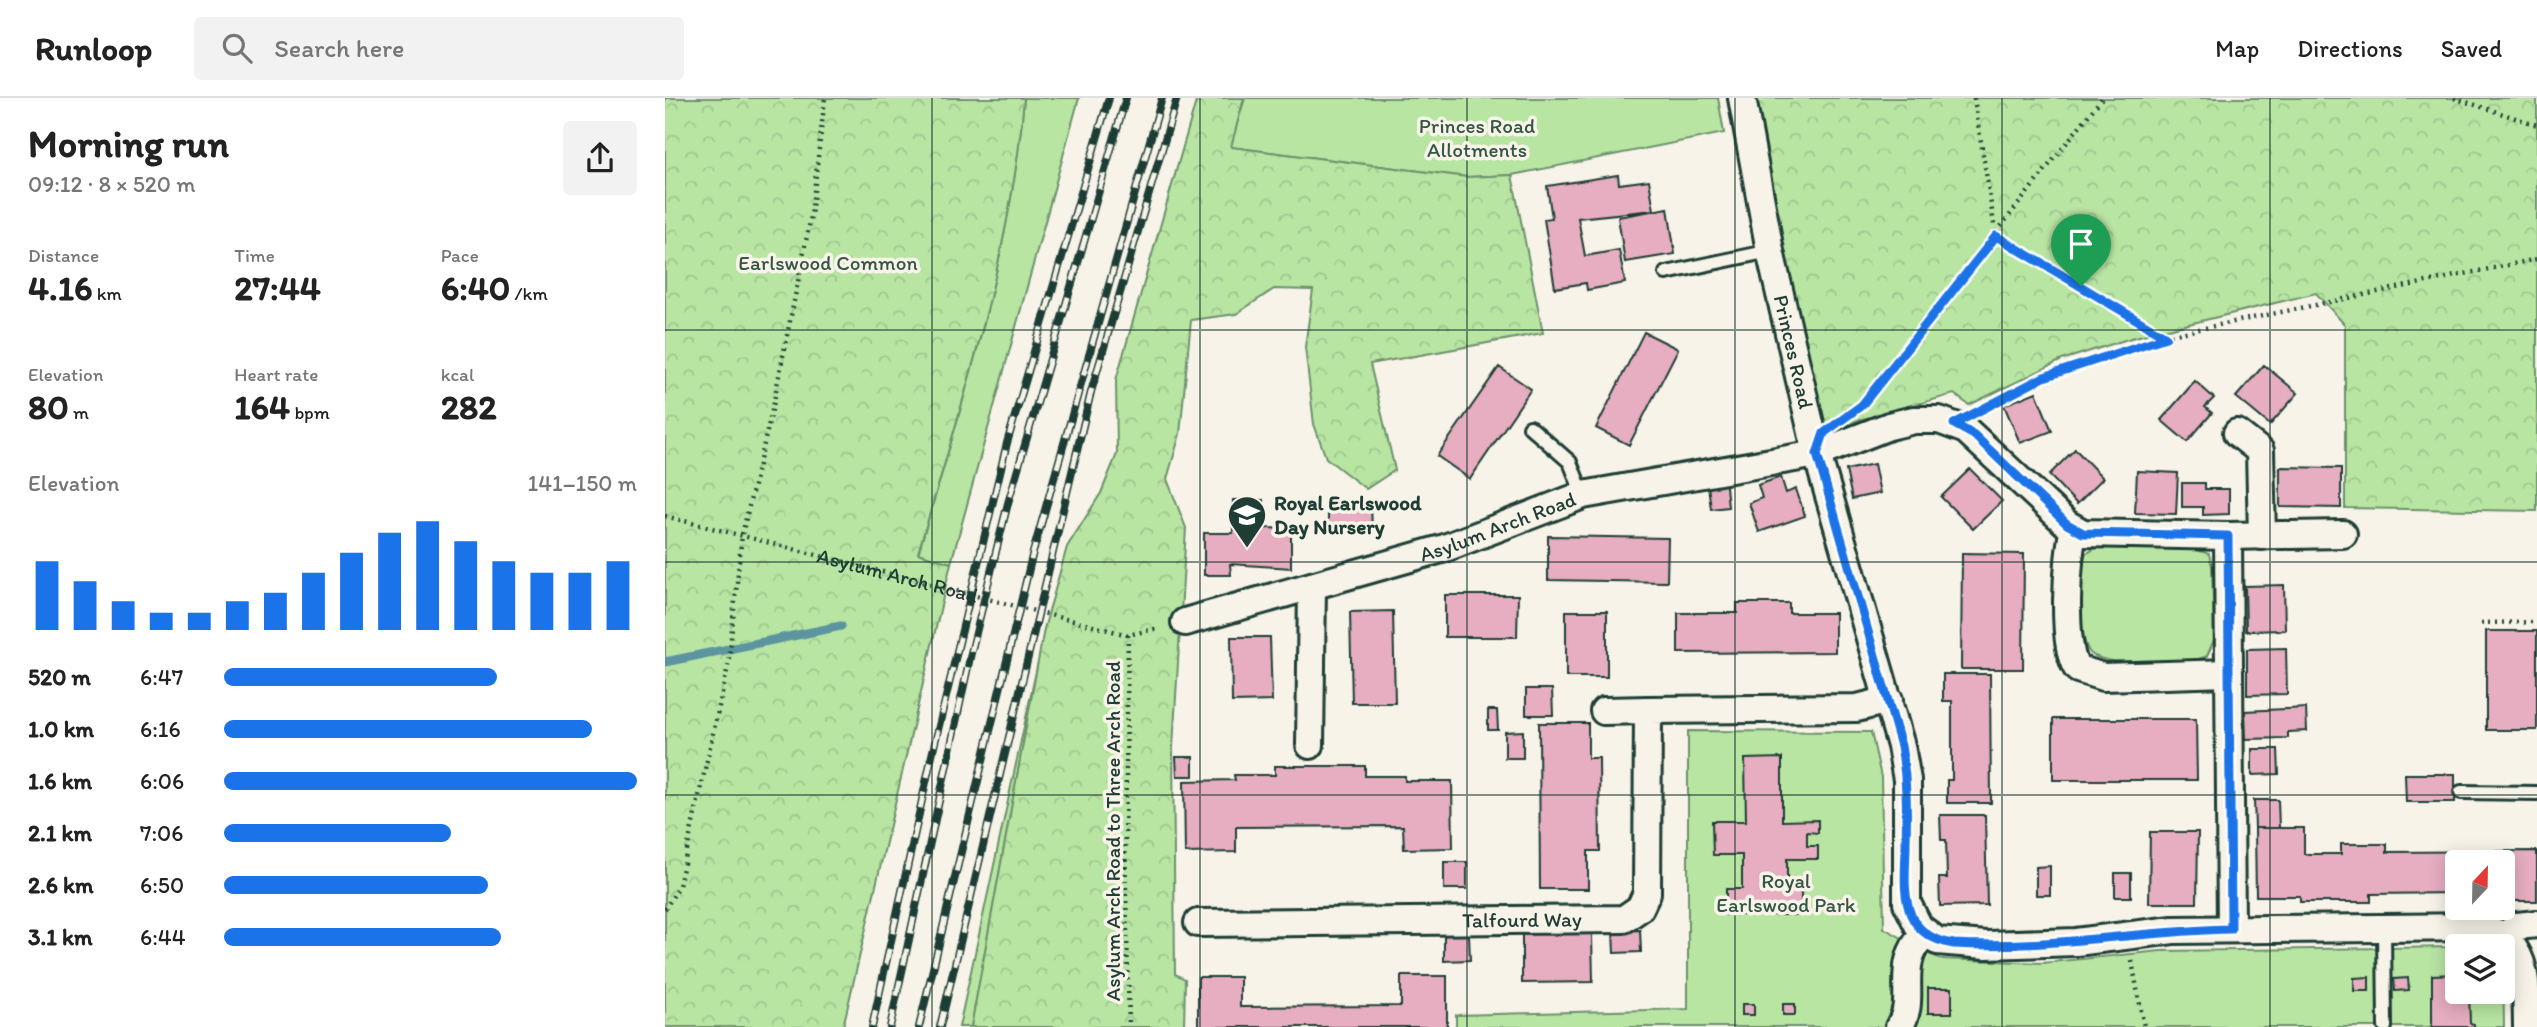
<!DOCTYPE html>
<meta charset="utf-8">
<style>
body{margin:0;font-family:Itim,sans-serif;background:#f2f2f2;color:#222;height:100vh;display:flex;flex-direction:column;font-size:26px;white-space:nowrap}
*{box-sizing:border-box;margin:0}
p{font-size:23px;color:#767676}
.icon{flex:none;width:38px;height:38px;fill:none;stroke:currentColor;stroke-width:2;stroke-linecap:round;stroke-linejoin:round}
.map{position:relative;flex:1;overflow:hidden}
.side{display:flex;flex-direction:column;background:#fff;width:665px}
.side>*{flex:none}
.needle{width:46px;rotate:22deg}
.tools{position:absolute;left:1780px;top:752px;display:grid;gap:14px}
.tools a{display:grid;place-items:center;width:70px;height:70px;border-radius:7px;background:#fff;box-shadow:0 4px 18px #0003;font-size:35px}
.pin{position:absolute;display:grid;place-items:center;width:60px;height:60px;color:#fff;margin:-72px -30px;border-radius:50% 50% 50% 0;rotate:-45deg;box-shadow:0 0 7px #0007}
.pin .icon{rotate:45deg}
.round{display:grid;place-items:center;flex:none;width:74px;height:74px;border-radius:7px;background:#f2f2f2}
.overview{display:flex;align-items:center;justify-content:space-between;height:119px;padding:0 28px}
h1{font-size:38px;font-weight:700;line-height:52px}
.metrics{display:grid;grid-template-columns:repeat(3,1fr);gap:10px;height:119px;padding:7px 28px}
.metrics div{display:grid;align-content:center}
.metrics b{font-size:35px;font-weight:700}
.metrics small{font-size:19px;font-weight:400}
.metrics p{font-size:19px}
.chart{height:196px;padding:14px 28px}
.chart p{display:flex;justify-content:space-between}
.chart svg{width:100%;height:126px;margin-top:7px;stroke:#1a73e8;stroke-width:6}
ul{padding:0 28px;list-style:none;font-size:23px}
li{display:grid;grid-template-columns:112px 84px 1fr;align-items:center;height:52px}
li i{height:18px;border-radius:9px;background:#1a73e8}
header{display:flex;align-items:center;gap:42px;box-sizing:border-box;height:98px;padding:0 35px;background:#fff;border-bottom:2px solid #e0e0e0}
header strong{font-size:33px}
nav{display:flex;gap:38px;margin-inline-start:auto;font-size:24px}
.search{width:490px;height:63px;background:#f2f2f2;display:flex;align-items:center;gap:18px;box-sizing:border-box;padding:0 24px;border-radius:7px;color:#767676;font-size:26px}
main{display:flex;flex:1;min-height:0}
.map>svg:first-child{display:block}
.green{fill:#b9e5a3;stroke:#6c916c;stroke-width:2}
.forest{fill:url(#forest-crowns);stroke:#6c916c;stroke-width:2}
.lines{fill:none;stroke-linecap:round;stroke-linejoin:round}
.stream{stroke:#5c959f;stroke-width:9}
.building{fill:#e6aec0;stroke:#1f3d34;stroke-width:2}
.service-casing{stroke:#1f3d34;stroke-width:18}
.minor-casing{stroke:#1f3d34;stroke-width:32}
.path{stroke:#1f3d34;stroke-width:4.5;stroke-dasharray:2 5;stroke-linecap:butt}
.service{stroke:#f7f3e8;stroke-width:12}
.minor{stroke:#f7f3e8;stroke-width:26}
.rail-casing{stroke:#1f3d34;stroke-width:8}
.rail{stroke:#f7f3e8;stroke-width:5;stroke-dasharray:16;stroke-linecap:butt}
.route-casing{stroke:#fff;stroke-width:14}
.route{stroke:#1a73e8;stroke-width:9}
.grid{fill:none;stroke:#1f3d34;stroke-width:2;stroke-opacity:0.55}
.labels{text-anchor:middle;stroke-width:7;stroke-linejoin:round;paint-order:stroke}
.park-label{font-size:21px;fill:#365645;stroke:#f7f3e8}
.street-label{font-size:21px;fill:#1f3d34;stroke:#f7f3e8}
.poi-label{font-size:21px;font-weight:bold;fill:#1f3d34;stroke:#f7f3e8;text-anchor:start}
</style>
<header>
<strong>Runloop</strong>
<div class="search"><svg class="icon" aria-label="search" viewBox="0 0 24 24"><circle cx="10" cy="10" r="6"/><path d="M15 15l6 6"/></svg>Search here</div>
<nav><a>Map</a><a>Directions</a><a>Saved</a></nav>
</header>
<main>
<section class="side">
<div class="overview"><div><h1>Morning run</h1><p>09:12 · 8 × 520 m</p></div><a class="round"><svg class="icon" aria-label="share" viewBox="0 0 24 24"><path d="M12 15V3M7 8l5-5 5 5M5 13v7h14v-7"/></svg></a></div>
<div class="metrics">
<div><p>Distance</p><b>4.16<small> km</small></b></div>
<div><p>Time</p><b>27:44</b></div>
<div><p>Pace</p><b>6:40<small> /km</small></b></div>
</div>
<div class="metrics">
<div><p>Elevation</p><b>80<small> m</small></b></div>
<div><p>Heart rate</p><b>164<small> bpm</small></b></div>
<div><p>kcal</p><b>282</b></div>
</div>
<div class="chart"><p><span>Elevation</span>141–150 m</p>
<svg viewBox="0 0 160 44" preserveAspectRatio="none"><path d="M5 44V20M15 44V27M25 44V34M35 44V38M45 44V38M55 44V34M65 44V31M75 44V24M85 44V17M95 44V10M105 44V6M115 44V13M125 44V20M135 44V24M145 44V24M155 44V20"/></svg>
</div>
<ul>
<li><b>520 m</b>6:47<i style="width:66%"></i></li>
<li><b>1.0 km</b>6:16<i style="width:89%"></i></li>
<li><b>1.6 km</b>6:06<i style="width:100%"></i></li>
<li><b>2.1 km</b>7:06<i style="width:55%"></i></li>
<li><b>2.6 km</b>6:50<i style="width:64%"></i></li>
<li><b>3.1 km</b>6:44<i style="width:67%"></i></li>
</ul>
</section>
<div class="map">
<svg width="1872" height="929" viewBox="0 0 1872 929">
<defs>
<pattern id="forest-crowns" width="20" height="18" patternUnits="userSpaceOnUse" patternTransform="scale(1.75)"><rect width="20" height="18" fill="#b9e5a3"/><path d="M2 6a3 3 0 1 1 6 0M12 15a3 3 0 1 1 6 0" fill="none" stroke="#9fc58d"/></pattern>
</defs>
<rect width="100%" height="100%" fill="#f7f3e8"/>
<filter id="ink" filterUnits="userSpaceOnUse"><feTurbulence type="fractalNoise" baseFrequency=".0143" numOctaves="2"/><feDisplacementMap in="SourceGraphic" scale="14" xChannelSelector="R" yChannelSelector="G"/><feConvolveMatrix kernelMatrix="1 2 1 2 8 2 1 2 1" color-interpolation-filters="sRGB"/></filter>
<g filter="url(#ink)">
<!-- green -->
<path class="green" d="M359,0H414L286,465L253,456C296,310 347,151 359,0Z
M580,0H1053L1059,35L847,77L802,79L565,49Z
M1433,449L1532,452L1544,456L1547,468L1549,542L1542,558C1520,569 1446,569 1426,556C1413,543 1413,473 1420,456Z
M373,564L306,929H294Z
M1023,633L1206,634L1216,679L1219,830L1275,861L1377,865L1496,853L1792,849V894H1838V867L1839,929H791V917L1023,911Z"/>
<!-- forest -->
<path class="forest" d="M0,0H359C347,151 296,310 253,455L286,465L178,929H0Z
M532,0H579L566,49L802,79L847,77L878,235L705,266L730,372L701,391L661,360L649,326L640,249L648,192L609,191L571,216L526,222L515,336L502,381L521,430L508,649L510,876L520,881L519,929H306L379,531L402,449L436,395L452,356L451,282Z
M1088,0H1872V413L1680,410V227L1651,195L1466,240L1397,262L1304,307L1289,296L1187,324L1162,344L1113,144Z"/>
<g class="lines">
<!-- stream -->
<path class="stream" d="M0,564L176,528"/>
</g>
<!-- building -->
<path class="building" d="M953,77L954,86L984,82L989,112L913,120L920,158L954,152L960,185L922,192L921,185L890,190L879,121L887,120L882,88Z
M1003,110L1010,156L960,164L953,119Z
M979,234L1013,251L964,347L931,330Z
M1599,267L1633,295L1605,327L1571,299Z
M834,269L866,291L805,381L772,358Z
M1530,283L1549,300L1540,309L1547,315L1522,344L1496,322Z
M1371,294L1387,333L1355,345L1339,307Z
M1410,351L1438,380L1412,406L1384,377Z
M1209,366L1215,395L1187,401L1181,372Z
M1615,369L1676,370V410L1615,409Z
M1305,371L1337,403L1308,431L1276,399Z
M1472,373L1513,375L1511,416L1470,415Z
M1060,378L1063,409L1046,411L1042,380Z
M1116,379L1121,395L1131,391L1140,418L1094,434L1084,405L1097,400L1093,387Z
M1517,385H1540V391H1564V416L1538,417V409H1517Z
M568,402H598V430L626,431V470L565,466L566,477H539V435H568Z
M663,405H706L707,433H663Z
M883,438L1003,440L1002,484L883,482Z
M1297,455L1359,456L1358,571H1296Z
M1619,487L1620,532L1581,533L1580,488Z
M780,497H853L852,539H780Z
M1072,505H1124V515H1170V554L1013,555V515H1072Z
M728,513L730,605H687L685,514Z
M901,513H942V579H901Z
M1821,533H1872V632H1821Z
M566,539H605L607,603L567,604Z
M1621,550L1622,596L1582,597V551Z
M1278,576H1325L1326,705H1282V682H1287V603H1278Z
M861,591H887L888,617H861Z
M1641,610L1642,633L1623,634V640L1581,641L1580,613Z
M823,612H832L833,632H823Z
M1388,621H1531L1532,682H1388Z
M874,625H923V660H934L935,753H923V791H875Z
M858,633V660H840V634Z
M1587,651H1613L1614,676L1587,677Z
M511,659H528V678H512Z
M1117,660V723L1153,722V735L1142,734V748H1153V761H1122V787H1136V817H1061V791H1077V757H1048L1047,723H1081L1080,661Z
M610,668H700V678H740V683H787L788,750L739,751L738,728L571,729V754L520,755L519,683L570,682L569,677H610Z
M1740,676H1790V704H1741Z
M1589,702H1613L1614,730H1590Z
M1275,717H1320L1322,807L1275,808L1274,780H1282L1281,742H1276Z
M1590,730H1639V756H1676V746H1722V754L1872,753V803H1838V765H1792V795L1706,796V804H1635V798H1591Z
M1485,734H1533L1532,805H1484Z
M779,764H802V791H779Z
M1385,768V797H1371V769Z
M1450,775H1466V799H1450Z
M975,832L976,854L949,855L948,833Z
M857,836H927L928,884L857,885Z
M779,837H804L805,862L779,863Z
M1792,876V894H1804L1805,925L1809,926V929H1767V877Z
M736,878H782V929H533V879H575V909L736,908Z
M1704,879V893H1689V880Z
M1743,880L1744,892L1730,893L1729,881Z
M1263,890H1287V915H1263Z
M1077,906H1089V917H1077Z
M1118,906H1130V917H1118Z"/>
<g class="lines">
<!-- service casing -->
<g class="service-casing">
<path id="service" d="M1001,175L1105,153
M865,329L905,364L918,397
M1796,694L1872,695
M1719,830L1720,929"/>
</g>
<!-- minor casing -->
<g class="minor-casing">
<g id="minor">
<path id="s2" d="M1077,0L1105,153L1152,356L1236,648L1242,682V805L1254,829L1272,843L1321,847L1411,844L1508,832L1817,829C1865,842 1861,889 1862,929"/>
<path d="M1572,335L1595,353L1597,438"/>
<path d="M1409,431C1402,455 1396,554 1413,571L1438,579L1564,575"/>
<path d="M1563,438L1566,831"/>
<path id="s3" d="M520,524L780,450L918,397L1152,356L1224,328L1249,322H1274L1301,332L1402,426L1418,435L1563,438L1678,436"/>
<path d="M939,613L983,612"/>
<path d="M645,647L647,488"/>
<path id="s4" d="M533,825L959,821L975,810L982,795L983,612L1192,610L1224,602"/>
<path d="M1838,839L1852,828L1872,826"/>
<path d="M1234,929C1254,900 1227,868 1260,835"/>
</g>
</g>
<!-- path -->
<g class="path">
<path d="M1309,0L1331,138L1501,238"/>
<path d="M1789,0L1872,27"/>
<path d="M1193,310L1437,0"/>
<path d="M1317,310L1379,279L1501,238L1872,161"/>
<path id="s1" d="M0,418L463,537L494,530"/>
<path d="M1816,525L1872,524"/>
<path d="M463,537L460,744L464,929"/>
<path d="M0,811L14,788L63,568L77,437L108,308L146,118L160,0"/>
<path d="M1467,863L1479,929"/>
</g>
<!-- service -->
<use href="#service" class="service"/>
<!-- minor -->
<use href="#minor" class="minor"/>
<!-- rail casing -->
<g class="rail-casing">
<path id="rail" d="M207,929L267,657L342,345L444,0
M225,929L306,555L343,405L461,0
M254,929L367,458L497,0
M275,929L426,294L512,0"/>
</g>
<!-- rail -->
<use href="#rail" class="rail"/>
</g>
</g>
<g class="lines" filter="url(#ink)">
<!-- route casing -->
<g class="route-casing">
<path id="route" d="M1331,138L1501,239L1379,279L1289,326L1309,337L1402,426L1418,435L1563,438L1566,831C1473,833 1382,851 1289,846C1269,843 1254,835 1246,817C1237,795 1241,768 1241,746C1242,712 1242,681 1236,648L1152,356L1159,335L1197,307Z"/>
</g>
<!-- route -->
<use href="#route" class="route"/>
</g>
<!-- grid -->
<path class="grid" d="M267,0V929M535,0V929M802,0V929M1070,0V929M1337,0V929M1605,0V929M0,232H1872M0,464H1872M0,697H1872"/>
<!-- icons -->
<defs>
<g id="school-pin" transform="scale(2.0125)"><path d="M0 17L-7.5 6A9.5 9.5 0 1 1 7.5 6Z" fill="#1f3d34" stroke="#f7f3e8"/><path d="M0-5L7-2L0 1L-7-2ZM-4 1L0 2.5L4 1V4Q0 6-4 4Z" fill="#fff"/></g>
</defs>
<g fill-rule="evenodd">
<use href="#school-pin" x="582" y="417"/>
</g>
<g class="labels">
<!-- park labels -->
<g class="park-label">
<text x="812" y="35">Princes Road<tspan x="812" dy="24">Allotments</tspan></text>
<text x="163" y="172">Earlswood Common</text>
<text x="1121" y="790">Royal<tspan x="1121" dy="24">Earlswood Park</tspan></text>
</g>
<!-- street labels -->
<g class="street-label">
<text dy="7" stroke="none"><textPath href="#s2" startOffset="259">Princes Road</textPath></text>
<text dy="7" stroke="none"><textPath href="#s3" startOffset="327">Asylum Arch Road</textPath></text>
<text dy="7" stroke="none"><textPath href="#s1" startOffset="240">Asylum Arch Road</textPath></text>
<text transform="translate(448 733) rotate(-90)" y="7">Asylum Arch Road to Three Arch Road</text>
<text dy="7" stroke="none"><textPath href="#s4" startOffset="324">Talfourd Way</textPath></text>
</g>
<!-- poi labels -->
<g class="poi-label">
<text x="609" y="412">Royal Earlswood<tspan x="609" dy="24">Day Nursery</tspan></text>
</g>
</g>
</svg>
<div class="tools">
<a><svg class="needle" viewBox="-14 -14 28 28"><path d="M0-13l5 13h-10z" fill="#e53935"/><path d="M0 13l5-13h-10z" fill="#767676"/></svg></a>
<a><svg class="icon" aria-label="layers" viewBox="0 0 24 24"><path d="M12 4l9 5-9 5-9-5zM3 14l9 5 9-5"/></svg></a>
</div>
<div class="pin" style="left:1416px;top:188px;background:#1e9e55"><svg class="icon" aria-label="arrive" viewBox="0 0 24 24"><path d="M6 21V4h12l-3 4 3 4H6"/></svg></div>
</div>
</main>
